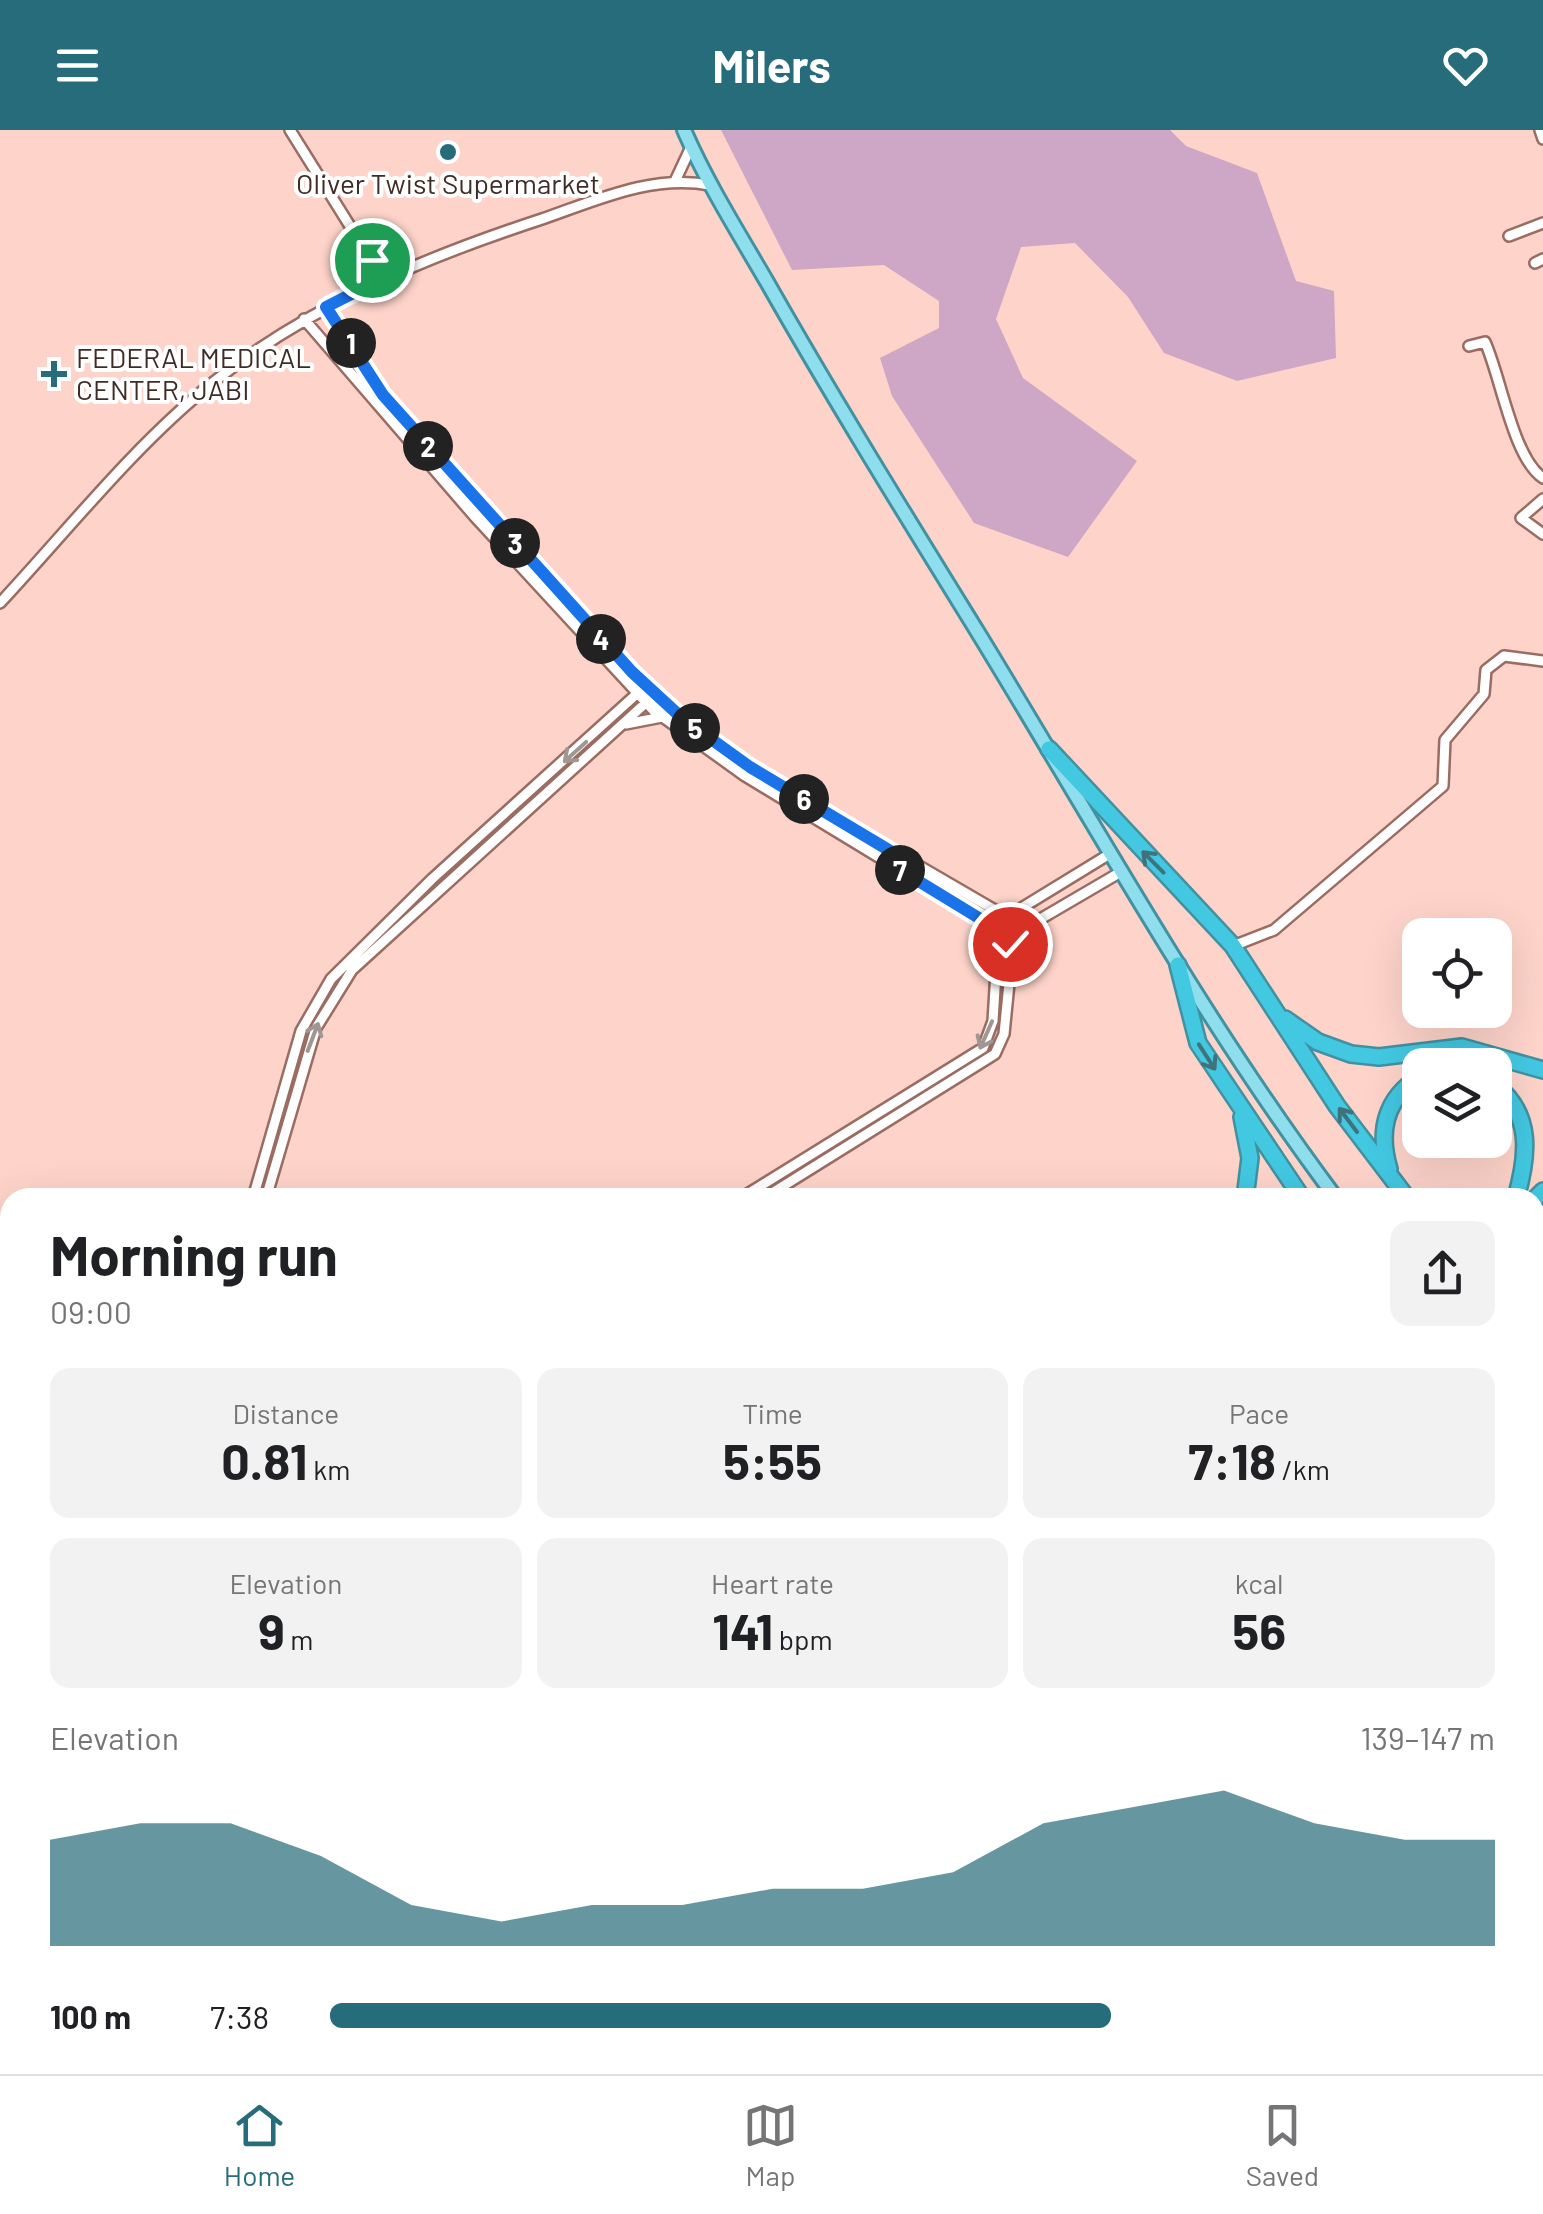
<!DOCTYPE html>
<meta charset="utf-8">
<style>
body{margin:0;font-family:Barlow,sans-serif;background:#f2f2f2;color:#202124;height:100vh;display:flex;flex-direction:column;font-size:38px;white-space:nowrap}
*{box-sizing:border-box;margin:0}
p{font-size:32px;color:#757577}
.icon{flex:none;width:55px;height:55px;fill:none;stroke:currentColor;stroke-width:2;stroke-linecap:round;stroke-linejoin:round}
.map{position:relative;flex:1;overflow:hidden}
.sheet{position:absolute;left:0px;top:1058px;width:1545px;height:888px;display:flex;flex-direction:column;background:#fff;border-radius:30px 30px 0 0;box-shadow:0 10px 40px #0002}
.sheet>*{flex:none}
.controls{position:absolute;left:1402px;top:788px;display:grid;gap:20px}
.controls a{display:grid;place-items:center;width:110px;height:110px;border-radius:20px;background:#fff;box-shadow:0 10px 40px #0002;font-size:50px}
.pin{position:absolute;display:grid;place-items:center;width:85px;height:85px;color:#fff;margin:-42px;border:5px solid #fff;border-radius:50%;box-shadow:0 2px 10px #0007}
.km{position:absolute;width:50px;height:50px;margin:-25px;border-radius:50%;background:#222;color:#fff;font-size:28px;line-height:50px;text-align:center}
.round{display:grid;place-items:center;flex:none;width:105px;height:105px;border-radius:20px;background:#f2f2f2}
.overview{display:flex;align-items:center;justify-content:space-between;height:170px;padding:0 50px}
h1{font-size:55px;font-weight:700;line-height:75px}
.figures{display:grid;grid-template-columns:repeat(3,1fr);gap:15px;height:170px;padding:10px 50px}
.figures div{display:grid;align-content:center;border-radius:20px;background:#f2f2f2;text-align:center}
.figures b{font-size:50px;font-weight:700}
.figures small{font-size:28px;font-weight:400}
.figures p{font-size:28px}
.chart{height:280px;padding:20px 50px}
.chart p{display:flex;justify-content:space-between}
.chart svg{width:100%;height:180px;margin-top:10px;fill:#266c7a;opacity:.7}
ul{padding:0 50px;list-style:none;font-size:32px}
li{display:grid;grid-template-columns:160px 120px 1fr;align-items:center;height:75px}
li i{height:25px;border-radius:12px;background:#266c7a}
header{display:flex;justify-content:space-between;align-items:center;height:130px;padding:0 50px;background:#266c7a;color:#fff;font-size:45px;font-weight:700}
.menu{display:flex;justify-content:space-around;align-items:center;height:140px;border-top:2px solid #e0e0e0;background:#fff;font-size:28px;color:#757577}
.menu a{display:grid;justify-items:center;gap:5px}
.menu .on{color:#266c7a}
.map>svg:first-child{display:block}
.green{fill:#cea6c6}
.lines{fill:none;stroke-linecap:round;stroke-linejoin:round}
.street-casing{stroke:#9b6c62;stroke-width:14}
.primary-casing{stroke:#4291a1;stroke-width:18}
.highway-casing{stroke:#4291a1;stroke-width:20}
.street{stroke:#fff;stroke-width:9}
.primary{stroke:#8edeee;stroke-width:12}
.highway{stroke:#43c8e2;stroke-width:15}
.oneway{stroke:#a09693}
.oneway2{stroke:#41727b}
.route-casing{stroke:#fff;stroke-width:20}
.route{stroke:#1a73e8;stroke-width:12}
.poi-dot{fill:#266c7a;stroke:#fff;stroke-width:4}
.labels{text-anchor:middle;stroke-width:8;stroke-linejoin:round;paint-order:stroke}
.poi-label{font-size:28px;fill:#402c27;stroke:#fff}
</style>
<header><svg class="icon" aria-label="menu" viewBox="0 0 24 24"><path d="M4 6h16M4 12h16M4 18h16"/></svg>Milers<svg class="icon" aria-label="heart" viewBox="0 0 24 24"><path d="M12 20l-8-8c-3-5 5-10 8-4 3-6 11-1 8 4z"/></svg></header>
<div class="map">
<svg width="1543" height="1944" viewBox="0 0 1543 1944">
<rect width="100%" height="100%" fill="#fed4ca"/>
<!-- green -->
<path class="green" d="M721,0H1170L1186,16L1257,43L1296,151L1334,161L1336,228L1237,251L1164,223L1128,167L1075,113L1021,117L996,189L1023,248L1137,331L1068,427L974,393L892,266L880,228L939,198V171L884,135L792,140Z"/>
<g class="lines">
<!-- street casing -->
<g class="street-casing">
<path id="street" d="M290,0L383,149
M1540,0L1543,9
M676,49L691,17
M1509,106L1543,93
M1535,133L1543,129
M326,177L383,265L632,542L682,588L749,637L1000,783
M304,189L475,387L653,580L745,646L992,796
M1469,216L1485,212C1501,247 1513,328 1543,348
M1543,369L1521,388L1543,404
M0,473C68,400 133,317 211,254C310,175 423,128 542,89C597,70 652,44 710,55
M626,594L662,587
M1015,782L1108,725
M1025,798L1119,743
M1233,816L1274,800L1443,656L1445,610L1484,564L1486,540L1504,526L1543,531
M253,1068L301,901L331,849L432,749L640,561
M266,1068L316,898L352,840L649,570
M741,1068L983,918L993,891L998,810
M764,1068L995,924L1004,904L1013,813L1025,798L1019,784L1003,781L992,792L993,804L1001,812L1013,813
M1535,1558L1543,1566
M1535,1664L1543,1672
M1535,1799L1543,1806
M73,1935L87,1944
M959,1935L968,1944
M1209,1935L1218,1944
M0,1938L10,1933
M1002,1944L1014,1935
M1223,1944L1232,1935"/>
</g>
<!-- primary casing -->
<g class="primary-casing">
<path id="primary" d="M684,0C707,53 738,102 767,152C834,270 906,386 977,501C1094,692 1201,888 1336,1068
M1535,1323L1543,1333"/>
</g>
<!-- highway casing -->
<g class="highway-casing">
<path id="highway" d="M1049,619L1233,816L1337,976L1407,1068
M1178,835L1198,913L1302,1068
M1285,889L1318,912L1351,924L1379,927L1462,917L1543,940
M1495,955C1533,984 1528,1026 1516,1068
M1242,987L1250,1028L1245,1068
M1389,1039C1378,1002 1385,968 1420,947
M1535,1069L1543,1061
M1535,1111L1543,1102
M1535,1126L1543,1123
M1535,1235L1543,1243
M1535,1362L1543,1371
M1535,1447L1543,1446
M676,1944L684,1935
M716,1944L724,1935
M760,1944L768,1935
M791,1944L800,1935"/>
</g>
<!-- street -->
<use href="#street" class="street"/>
<!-- primary -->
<use href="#primary" class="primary"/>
<!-- highway -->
<use href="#highway" class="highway"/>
</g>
<!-- one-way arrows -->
<defs><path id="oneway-shaft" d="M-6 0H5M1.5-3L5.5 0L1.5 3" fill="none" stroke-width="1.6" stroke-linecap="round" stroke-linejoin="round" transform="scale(2.5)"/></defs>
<g class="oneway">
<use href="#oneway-shaft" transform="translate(575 622) rotate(138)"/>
<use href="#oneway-shaft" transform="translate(986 905) rotate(114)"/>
<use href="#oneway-shaft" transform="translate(313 907) rotate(-69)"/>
</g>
<g class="oneway2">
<use href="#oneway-shaft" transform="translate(1153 732) rotate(-135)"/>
<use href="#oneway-shaft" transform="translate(1207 927) rotate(57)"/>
<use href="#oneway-shaft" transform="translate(1348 990) rotate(-127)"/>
</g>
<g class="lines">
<!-- route casing -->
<g class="route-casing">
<path id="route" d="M372,130L383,148L326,177L383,265L632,542L682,588L750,637L902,728L897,738L992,796L998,810L1010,814"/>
</g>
<!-- route -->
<use href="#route" class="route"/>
</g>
<!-- markers -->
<g class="poi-dot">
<circle cx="448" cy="22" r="10"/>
<path d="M49 229h10v10h10v10h-10v10h-10v-10h-10v-10h10z"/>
</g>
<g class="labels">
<!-- poi labels -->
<g class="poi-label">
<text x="448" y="64">Oliver Twist Supermarket</text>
<text x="76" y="238" text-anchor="start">FEDERAL MEDICAL<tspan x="76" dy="32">CENTER, JABI</tspan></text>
</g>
</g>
</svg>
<div class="controls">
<a><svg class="icon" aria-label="locate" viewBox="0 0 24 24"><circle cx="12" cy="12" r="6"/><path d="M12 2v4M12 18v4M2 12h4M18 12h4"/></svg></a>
<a><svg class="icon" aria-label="layers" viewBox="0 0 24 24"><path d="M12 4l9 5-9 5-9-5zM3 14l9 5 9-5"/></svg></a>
</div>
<div class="pin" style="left:372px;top:130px;background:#1e9e55"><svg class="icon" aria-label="arrive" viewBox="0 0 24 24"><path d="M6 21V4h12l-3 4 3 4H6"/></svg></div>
<div class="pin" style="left:1010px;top:814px;background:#d93025"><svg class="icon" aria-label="check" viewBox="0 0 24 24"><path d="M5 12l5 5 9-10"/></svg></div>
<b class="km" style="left:351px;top:213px">1</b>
<b class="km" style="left:428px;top:316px">2</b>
<b class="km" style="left:515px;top:413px">3</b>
<b class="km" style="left:601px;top:509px">4</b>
<b class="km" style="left:695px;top:598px">5</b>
<b class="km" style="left:804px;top:669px">6</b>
<b class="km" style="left:900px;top:740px">7</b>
<section class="sheet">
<div class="overview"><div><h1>Morning run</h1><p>09:00</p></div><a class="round"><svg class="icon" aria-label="share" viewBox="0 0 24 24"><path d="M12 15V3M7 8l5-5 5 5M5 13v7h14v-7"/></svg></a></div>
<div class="figures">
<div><p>Distance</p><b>0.81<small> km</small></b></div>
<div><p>Time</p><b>5:55</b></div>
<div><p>Pace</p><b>7:18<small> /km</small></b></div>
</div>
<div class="figures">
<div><p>Elevation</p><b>9<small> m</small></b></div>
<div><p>Heart rate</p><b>141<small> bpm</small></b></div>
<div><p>kcal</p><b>56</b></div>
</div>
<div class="chart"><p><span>Elevation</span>139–147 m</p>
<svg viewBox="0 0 160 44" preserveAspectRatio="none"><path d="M0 44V18L10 14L20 14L30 22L40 34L50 38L60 34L70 34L80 30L90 30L100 26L110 14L120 10L130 6L140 14L150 18L160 18V44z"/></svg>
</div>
<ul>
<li><b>100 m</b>7:38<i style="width:67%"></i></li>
</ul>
</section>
</div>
<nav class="menu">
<a class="on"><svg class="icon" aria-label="home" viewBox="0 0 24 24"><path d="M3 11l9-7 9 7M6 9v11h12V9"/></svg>Home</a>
<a><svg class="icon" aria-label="map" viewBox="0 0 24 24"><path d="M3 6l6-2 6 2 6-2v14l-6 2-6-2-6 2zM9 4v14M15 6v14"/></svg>Map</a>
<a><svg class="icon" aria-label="saved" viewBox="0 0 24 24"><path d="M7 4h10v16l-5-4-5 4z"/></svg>Saved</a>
</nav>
